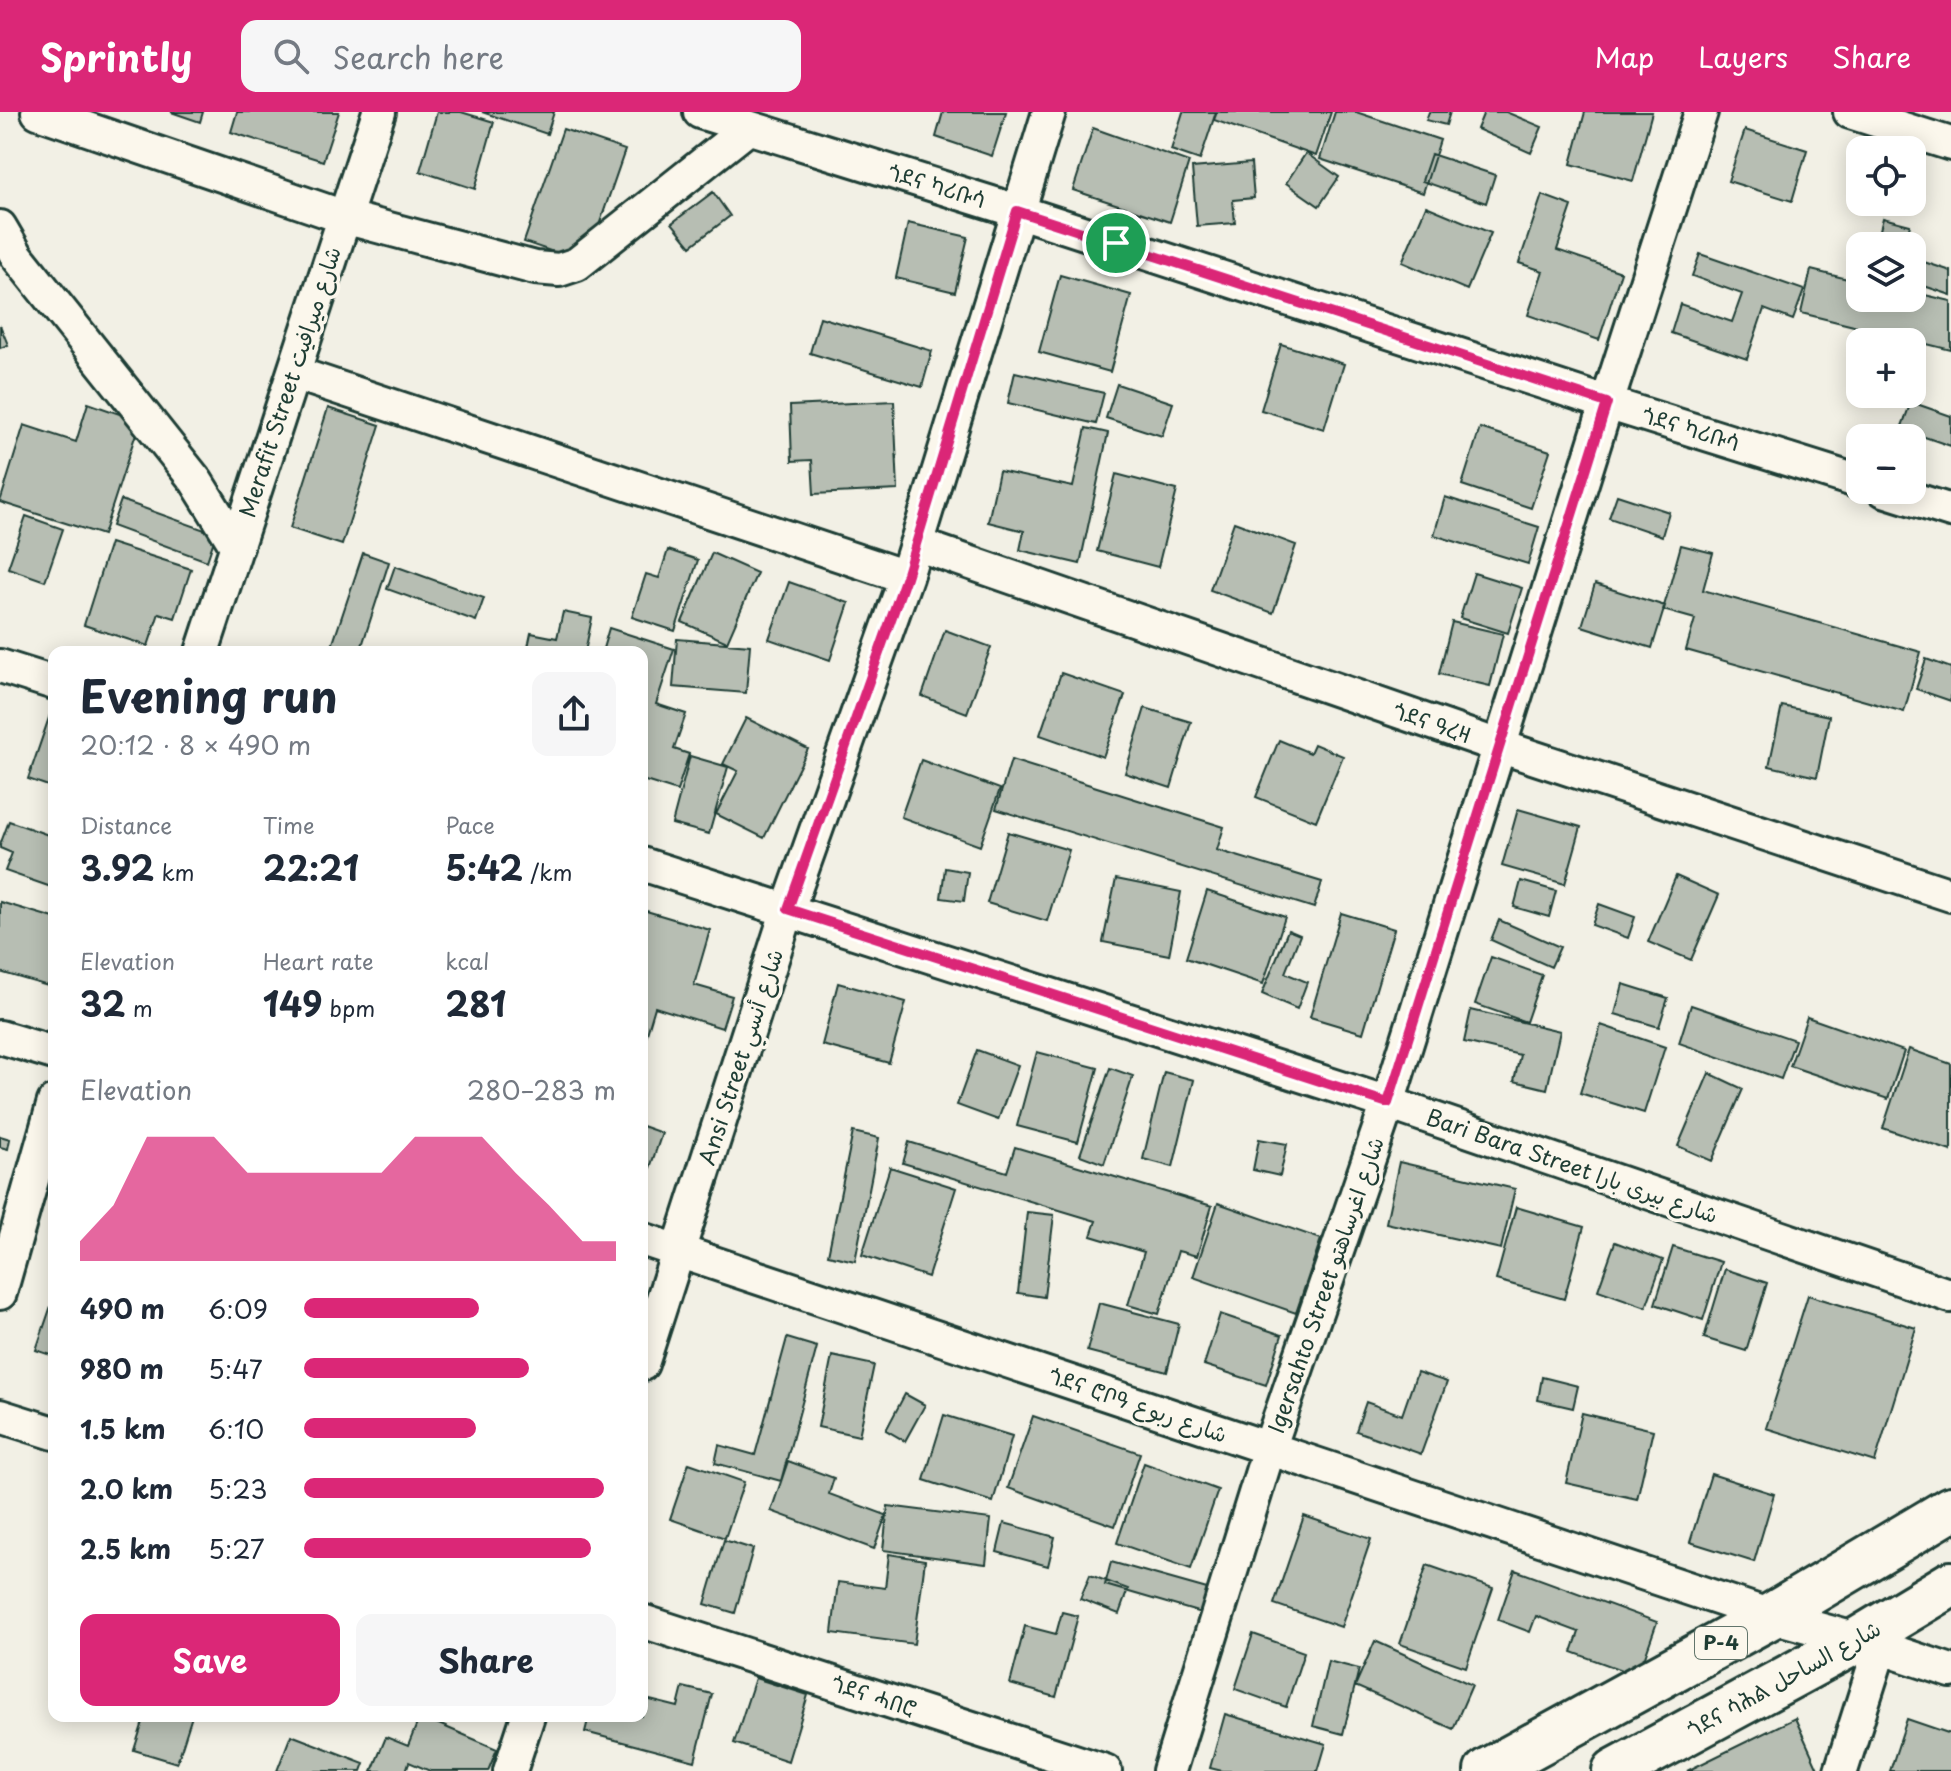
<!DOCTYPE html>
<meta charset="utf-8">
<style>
body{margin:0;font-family:"Playpen Sans","Playpen Sans Arabic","Noto Sans Ethiopic",sans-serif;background:#f6f6f7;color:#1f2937;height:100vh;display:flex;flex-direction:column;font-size:30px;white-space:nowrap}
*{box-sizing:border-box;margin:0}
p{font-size:26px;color:#747a83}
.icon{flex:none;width:44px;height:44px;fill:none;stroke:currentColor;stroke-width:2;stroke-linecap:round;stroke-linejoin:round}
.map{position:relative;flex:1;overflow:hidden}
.drawer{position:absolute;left:48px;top:534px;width:600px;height:1076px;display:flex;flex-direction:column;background:#fff;border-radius:16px;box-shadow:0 4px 20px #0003}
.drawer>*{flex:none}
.buttons{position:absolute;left:1846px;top:24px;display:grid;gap:16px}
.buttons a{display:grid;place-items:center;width:80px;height:80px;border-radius:16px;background:#fff;box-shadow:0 4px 20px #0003;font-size:40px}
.pin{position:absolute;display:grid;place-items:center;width:68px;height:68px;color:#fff;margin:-34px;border:4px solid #fff;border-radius:50%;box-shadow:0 2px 8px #0007}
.round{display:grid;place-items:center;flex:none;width:84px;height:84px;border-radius:16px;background:#f6f6f7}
.overview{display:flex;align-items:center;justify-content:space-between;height:136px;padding:0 32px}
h1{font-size:44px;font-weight:700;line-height:60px}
.stats{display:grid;grid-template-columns:repeat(3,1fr);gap:12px;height:136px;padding:8px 32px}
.stats div{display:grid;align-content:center}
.stats b{font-size:34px;font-weight:700}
.stats small{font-size:22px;font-weight:400}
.stats p{font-size:22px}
.chart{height:224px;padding:16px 32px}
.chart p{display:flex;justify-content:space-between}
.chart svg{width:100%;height:144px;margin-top:8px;fill:#db2777;opacity:.7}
.cta{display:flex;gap:16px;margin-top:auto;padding:16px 32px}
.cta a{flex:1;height:92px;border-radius:16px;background:#db2777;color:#fff;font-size:32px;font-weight:700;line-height:92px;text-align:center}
.cta a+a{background:#f6f6f7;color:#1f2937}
ul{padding:0 32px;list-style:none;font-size:26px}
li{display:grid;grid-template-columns:128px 96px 1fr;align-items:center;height:60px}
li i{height:20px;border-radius:10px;background:#db2777}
header{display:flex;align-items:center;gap:48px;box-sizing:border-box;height:112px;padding:0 40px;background:#db2777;color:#fff}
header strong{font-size:38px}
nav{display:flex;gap:44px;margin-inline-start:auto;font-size:28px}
.search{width:560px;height:72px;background:#f6f6f7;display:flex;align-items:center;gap:20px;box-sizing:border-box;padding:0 28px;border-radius:16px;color:#747a83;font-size:30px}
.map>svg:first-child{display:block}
.building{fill:#b7beb3;stroke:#1f3d34;stroke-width:2}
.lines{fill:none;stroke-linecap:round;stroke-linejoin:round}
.minor-casing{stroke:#1f3d34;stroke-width:38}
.trunk-casing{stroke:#1f3d34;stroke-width:50}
.minor{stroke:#fbf7ec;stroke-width:32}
.trunk{stroke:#fbf7ec;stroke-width:44}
.route-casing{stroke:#fff;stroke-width:16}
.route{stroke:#db2777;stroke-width:10}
.labels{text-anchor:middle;stroke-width:7;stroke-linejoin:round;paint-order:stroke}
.shield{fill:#fbf7ec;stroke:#61756b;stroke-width:2}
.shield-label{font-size:20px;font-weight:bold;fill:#1f3d34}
.street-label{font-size:22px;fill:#1f3d34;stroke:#fbf7ec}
</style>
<header>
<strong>Sprintly</strong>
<div class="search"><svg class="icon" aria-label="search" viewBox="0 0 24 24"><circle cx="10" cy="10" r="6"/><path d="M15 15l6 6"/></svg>Search here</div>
<nav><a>Map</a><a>Layers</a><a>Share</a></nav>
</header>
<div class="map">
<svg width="1951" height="1659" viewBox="0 0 1951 1659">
<rect width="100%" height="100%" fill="#f2f0e5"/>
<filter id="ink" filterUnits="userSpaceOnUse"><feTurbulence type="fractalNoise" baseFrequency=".0125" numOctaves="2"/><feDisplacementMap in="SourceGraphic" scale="16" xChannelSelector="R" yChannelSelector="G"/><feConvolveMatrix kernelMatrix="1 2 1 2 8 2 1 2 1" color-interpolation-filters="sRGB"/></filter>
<g filter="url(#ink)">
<!-- building -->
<path class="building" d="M171,0H203L200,10Z
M237,0H339L323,49L231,20Z
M437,0H461L494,10L475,77L420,59Z
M482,0H554L547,22Z
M943,0H1006L992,44L936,25Z
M1183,0H1216L1200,48L1171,38Z
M1217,0H1331L1316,44L1214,8Z
M1335,0H1356L1440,28L1423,81L1320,47Z
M1429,0H1450L1446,13L1426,8Z
M1484,0H1506L1542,15L1531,41L1477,17Z
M1585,0H1652L1633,69L1571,52Z
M1093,16L1189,50L1170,110L1073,78Z
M563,17L625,38L586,151L524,130Z
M1745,18L1807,38L1792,89L1728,69Z
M1306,41L1339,65L1319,94L1286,71Z
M1431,42L1495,63L1486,91L1422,69Z
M1251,51L1254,86L1233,88L1235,111L1197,114L1192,56Z
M713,80L730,104L691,134L672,111Z
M1542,83L1572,94L1557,138L1621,160L1599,228L1528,203L1543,159L1519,151Z
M1426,94L1491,121L1467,178L1402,150Z
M1883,106L1910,113L1905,134H1876Z
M908,111L968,125L955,180L896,166Z
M1700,142L1804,178L1793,208L1764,197L1747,247L1671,221L1680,192L1732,210L1742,182L1692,164Z
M1912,146L1951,159V183L1912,170Z
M1811,158L1860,170V186H1912V180L1951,189V238L1801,201Z
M1060,163L1131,183L1110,260L1039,240Z
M820,205L932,239L922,275L810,241Z
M0,213L8,233L0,236Z
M1281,232L1344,252L1324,317L1261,298Z
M1015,260L1104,281L1096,312L1008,291Z
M1117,272L1173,291L1162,324L1106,306Z
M894,289L898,378L814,382L812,348L792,349L790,294Z
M1911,290L1951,304V334L1901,317Z
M88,291L140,309L103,423L0,390L24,313L76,330Z
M328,296L380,313L342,433L290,416Z
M1086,316L1108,321L1080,452L1020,438L1024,419L988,410L999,359L1073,375Z
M1480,316L1550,339L1531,396L1462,373Z
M1116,362L1177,378L1158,455L1097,439Z
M1617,383L1669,400L1662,424L1609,406Z
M1445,385L1539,415L1528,452L1434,423Z
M121,388L216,422L207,449L112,414Z
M26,404L63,417L45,469L8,456Z
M1234,410L1296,433L1273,501L1210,478Z
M110,431L191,457L175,506L159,501L148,534L84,513Z
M1681,433L1713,441L1703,478L1921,540L1904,600L1686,538L1695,507L1663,498Z
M668,438L698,448L675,519L632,505L646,462L659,466Z
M363,441L389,450L360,540H330Z
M712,441L757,461L727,530L682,510Z
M395,454L484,486L476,509L387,477Z
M1474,461L1522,476L1508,521L1460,506Z
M789,470L849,491L830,548L769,527Z
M1595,472L1665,494L1652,536L1582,514Z
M563,500L592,506L585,540H527L531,521L557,526Z
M1452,510L1503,522L1490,574L1439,562Z
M609,516L674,537L656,592L686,602L674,637L689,642L677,679L642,668V540H602Z
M945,518L991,535L967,601L922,584Z
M677,527L750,533L746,581L673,575Z
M1926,547L1951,556V589L1916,577Z
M1061,561L1125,583L1103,645L1040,623Z
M1782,594L1829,604L1817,665L1769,654Z
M1145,596L1191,610L1171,676L1125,661Z
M52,597H54V676L28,667Z
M746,606L808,637L764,726L716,702L738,659L723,652Z
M1279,628L1310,641L1314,632L1343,644L1316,709L1256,685Z
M690,644L728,655L709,722L672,712Z
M921,648L1000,677L980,734L901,705Z
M1011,648L1224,715L1217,738L1322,770L1314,796L996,697Z
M1518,697L1581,715L1565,772L1502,754Z
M9,709L54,725V776L5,759L12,741L0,736V733Z
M1008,720L1069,738L1047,809L987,791Z
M945,756L968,760L964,789L941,786Z
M1676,764L1719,783L1691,848L1648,830Z
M1116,767L1181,780L1169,843L1103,830Z
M1521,769L1556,779L1549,805L1514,795Z
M1207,779L1285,805L1263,872L1186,846Z
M0,790L54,806V854L48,874L0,860Z
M1599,792L1635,805L1628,826L1592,813Z
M643,798L710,818L694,873L732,884L722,916L655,895L642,939Z
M1341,801L1394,817L1363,921L1310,905Z
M1499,808L1560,835L1551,855L1491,828Z
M1288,818L1300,823L1285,861L1307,870L1297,897L1262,882Z
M1491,845L1542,863L1526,910L1475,892Z
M838,871L906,890L889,951L822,933Z
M1623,872L1668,886L1659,915L1615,902Z
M1691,893L1795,928L1781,967L1679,931Z
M1471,898L1560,919L1547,977L1514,969L1520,943L1464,930Z
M1807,905L1904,939L1888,987L1790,954Z
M1601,913L1665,935L1644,1001L1580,981Z
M1909,937L1951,952V1039L1883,1016Z
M977,938L1018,953L998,1008L957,993Z
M1037,940L1098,956L1078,1030L1017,1014Z
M1110,956L1133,964L1104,1052L1080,1043Z
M1164,960L1194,968L1173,1055L1143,1047Z
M1709,961L1743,977L1712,1049L1678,1034Z
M642,1014L662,1021L642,1079Z
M853,1020L879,1026L855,1149L828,1143Z
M0,1024L10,1027L8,1037L0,1035Z
M1259,1027L1287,1032L1280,1064L1253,1058Z
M909,1030L1007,1060L1015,1035L1212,1094L1197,1144L1178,1139L1159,1202L1128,1193L1144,1140L1091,1124L1096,1109L903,1051Z
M1399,1050L1515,1077L1501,1137L1386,1111Z
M890,1055L956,1076L928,1165L862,1143Z
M1218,1091L1321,1127L1296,1201L1193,1165Z
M1516,1095L1584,1115L1564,1187L1496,1168Z
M1027,1100L1054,1103L1044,1185L1018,1181Z
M1615,1130L1663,1148L1646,1195L1598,1178Z
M1673,1135L1721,1150L1703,1208L1655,1192Z
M1725,1157L1767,1171L1746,1239L1704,1226Z
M1808,1183L1916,1216L1875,1350L1766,1316Z
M54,1185V1244L36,1238Z
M1099,1191L1179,1212L1167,1260L1087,1239Z
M1220,1202L1282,1223L1266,1273L1204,1253Z
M787,1226L817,1235L781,1369L715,1351L719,1333L755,1343Z
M832,1244L874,1253L859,1324L818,1315Z
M1417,1260L1447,1270L1421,1342L1356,1319L1366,1290L1402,1303Z
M1542,1265L1578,1274L1573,1296L1538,1288Z
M905,1282L925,1293L905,1329L886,1318Z
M1582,1301L1653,1318L1637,1387L1566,1371Z
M944,1303L1012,1324L993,1390L924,1368Z
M1033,1304L1140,1341L1115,1414L1008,1376Z
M788,1349L834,1366L829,1382L886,1403L874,1437L771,1399Z
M689,1351L744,1370L725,1426L670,1407Z
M1144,1351L1218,1378L1191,1457L1117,1431Z
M1711,1362L1774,1382L1754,1450L1690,1430Z
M888,1394L991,1407L986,1452L883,1438Z
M1304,1404L1371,1427L1341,1515L1274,1492Z
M1004,1411L1055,1425L1048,1454L997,1440Z
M724,1428L753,1437L735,1501L705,1492Z
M889,1442L925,1448L914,1532L832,1521L838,1470L885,1476Z
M1111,1450L1207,1477L1201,1501L1105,1473Z
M1427,1453L1493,1476L1466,1555L1400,1532Z
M1515,1458L1657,1510L1638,1564L1572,1540L1579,1520L1536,1504L1530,1520L1498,1508Z
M1090,1463L1128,1477L1119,1502L1080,1487Z
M1062,1500L1078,1504L1056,1585L1010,1572L1025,1514L1056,1522Z
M1253,1522L1304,1540L1286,1595L1235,1577Z
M1375,1529L1472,1573L1453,1617L1355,1574Z
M1328,1549L1359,1557L1343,1622L1313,1614Z
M755,1566L808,1583L788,1649L734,1631Z
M683,1575L712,1582L695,1649L585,1620L589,1604H642V1586L678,1595Z
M1225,1602L1326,1632L1318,1659H1222L1210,1656Z
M145,1604H192L177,1651L134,1638Z
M420,1604L497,1637L488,1659H430L409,1650L406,1659H372L386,1625L408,1634Z
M1795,1606L1819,1659H1687Z
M1907,1607L1951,1622V1659H1890Z
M291,1623L364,1651L361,1659H277Z"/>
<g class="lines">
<!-- minor casing -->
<g class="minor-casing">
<path id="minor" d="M38,0L344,105L535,156L559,158L577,152L748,16
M700,0L1017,99L1607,291L1860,370
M1850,0L1951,32
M0,115L17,144L196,369L237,435
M294,261L906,465
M1884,378L1951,399
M916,432L1499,634L1951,783
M202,540L379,0
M0,554L54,571
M642,752L1388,991L1951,1184
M0,925L54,941
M642,1127L1771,1504L1858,1528L1951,1559
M0,1181L54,990
M642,1252L788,797L906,465L1049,0
M0,1304L54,1321
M642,1509L1105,1659
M510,1659L528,1604
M1169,1659L1269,1337L1388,991L1607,291L1701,0
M1841,1659L1880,1536"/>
</g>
<!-- trunk casing -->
<g class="trunk-casing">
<path id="trunk" d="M1487,1659L1771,1504L1951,1397
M1615,1659L1858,1528L1951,1472"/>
</g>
<!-- minor -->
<use href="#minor" class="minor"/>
<!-- trunk -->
<use href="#trunk" class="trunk"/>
</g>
</g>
<g class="lines" filter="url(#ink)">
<!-- route casing -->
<g class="route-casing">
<path id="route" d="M1017,99L1607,291L1388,991L788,797L906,465Z"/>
</g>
<!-- route -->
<use href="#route" class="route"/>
</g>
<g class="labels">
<!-- shield labels -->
<rect class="shield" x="1695" y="1515" width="52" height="32" rx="6"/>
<g class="shield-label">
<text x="1721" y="1538">P-4</text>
</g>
<!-- street labels -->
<g class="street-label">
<text transform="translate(937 74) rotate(17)" y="8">ጎደና ካሪቡሳ</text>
<text transform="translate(290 270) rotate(-72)" y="8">Merafit Street شارع ميرافيت</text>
<text transform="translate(1691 317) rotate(17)" y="8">ጎደና ካሪቡሳ</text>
<text transform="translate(1432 611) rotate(19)" y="8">ጎደና ዓረዛ</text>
<text transform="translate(741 945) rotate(-72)" y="8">Ansi Street شارع أنسي</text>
<text transform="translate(1572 1054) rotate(19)" y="8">Bari Bara Street شارع بيرى بارا</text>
<text transform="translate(1326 1173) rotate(-71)" y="8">Igersahto Street شارع اغرساهتو</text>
<text transform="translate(1138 1293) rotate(19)" y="8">ጎደና ሮቦዓ شارع ربوع</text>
<text transform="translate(1784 1567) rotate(-29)" y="8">ጎደና ሳሕል شارع الساحل</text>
<text transform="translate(874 1584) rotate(18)" y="8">ጎደና ሓበሮ</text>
</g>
</g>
</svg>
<div class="buttons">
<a><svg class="icon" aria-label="locate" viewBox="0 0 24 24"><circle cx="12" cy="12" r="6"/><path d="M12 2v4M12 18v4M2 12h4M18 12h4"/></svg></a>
<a><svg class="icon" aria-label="layers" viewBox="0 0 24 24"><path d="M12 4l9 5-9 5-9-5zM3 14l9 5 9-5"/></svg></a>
<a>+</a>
<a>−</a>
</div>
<div class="pin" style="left:1116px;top:131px;background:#1e9e55"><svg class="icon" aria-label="arrive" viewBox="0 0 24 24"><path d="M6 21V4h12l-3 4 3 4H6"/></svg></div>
<section class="drawer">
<div class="overview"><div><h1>Evening run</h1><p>20:12 · 8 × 490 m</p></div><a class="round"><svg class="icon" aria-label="share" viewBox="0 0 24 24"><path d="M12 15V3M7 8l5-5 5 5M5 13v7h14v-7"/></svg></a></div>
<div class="stats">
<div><p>Distance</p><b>3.92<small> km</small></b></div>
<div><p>Time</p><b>22:21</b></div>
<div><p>Pace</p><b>5:42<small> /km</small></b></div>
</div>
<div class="stats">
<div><p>Elevation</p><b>32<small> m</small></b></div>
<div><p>Heart rate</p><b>149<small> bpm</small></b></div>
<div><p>kcal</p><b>281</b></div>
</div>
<div class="chart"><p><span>Elevation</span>280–283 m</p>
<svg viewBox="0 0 160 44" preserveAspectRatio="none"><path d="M0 44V38L10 27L20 6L30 6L40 6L50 17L60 17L70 17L80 17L90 17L100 6L110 6L120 6L130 17L140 27L150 38L160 38V44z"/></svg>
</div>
<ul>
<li><b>490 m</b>6:09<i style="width:56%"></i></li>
<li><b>980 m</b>5:47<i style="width:72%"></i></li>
<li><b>1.5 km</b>6:10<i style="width:55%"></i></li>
<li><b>2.0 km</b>5:23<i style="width:96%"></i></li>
<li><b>2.5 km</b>5:27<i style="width:92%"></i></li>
</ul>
<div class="cta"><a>Save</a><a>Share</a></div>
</section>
</div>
